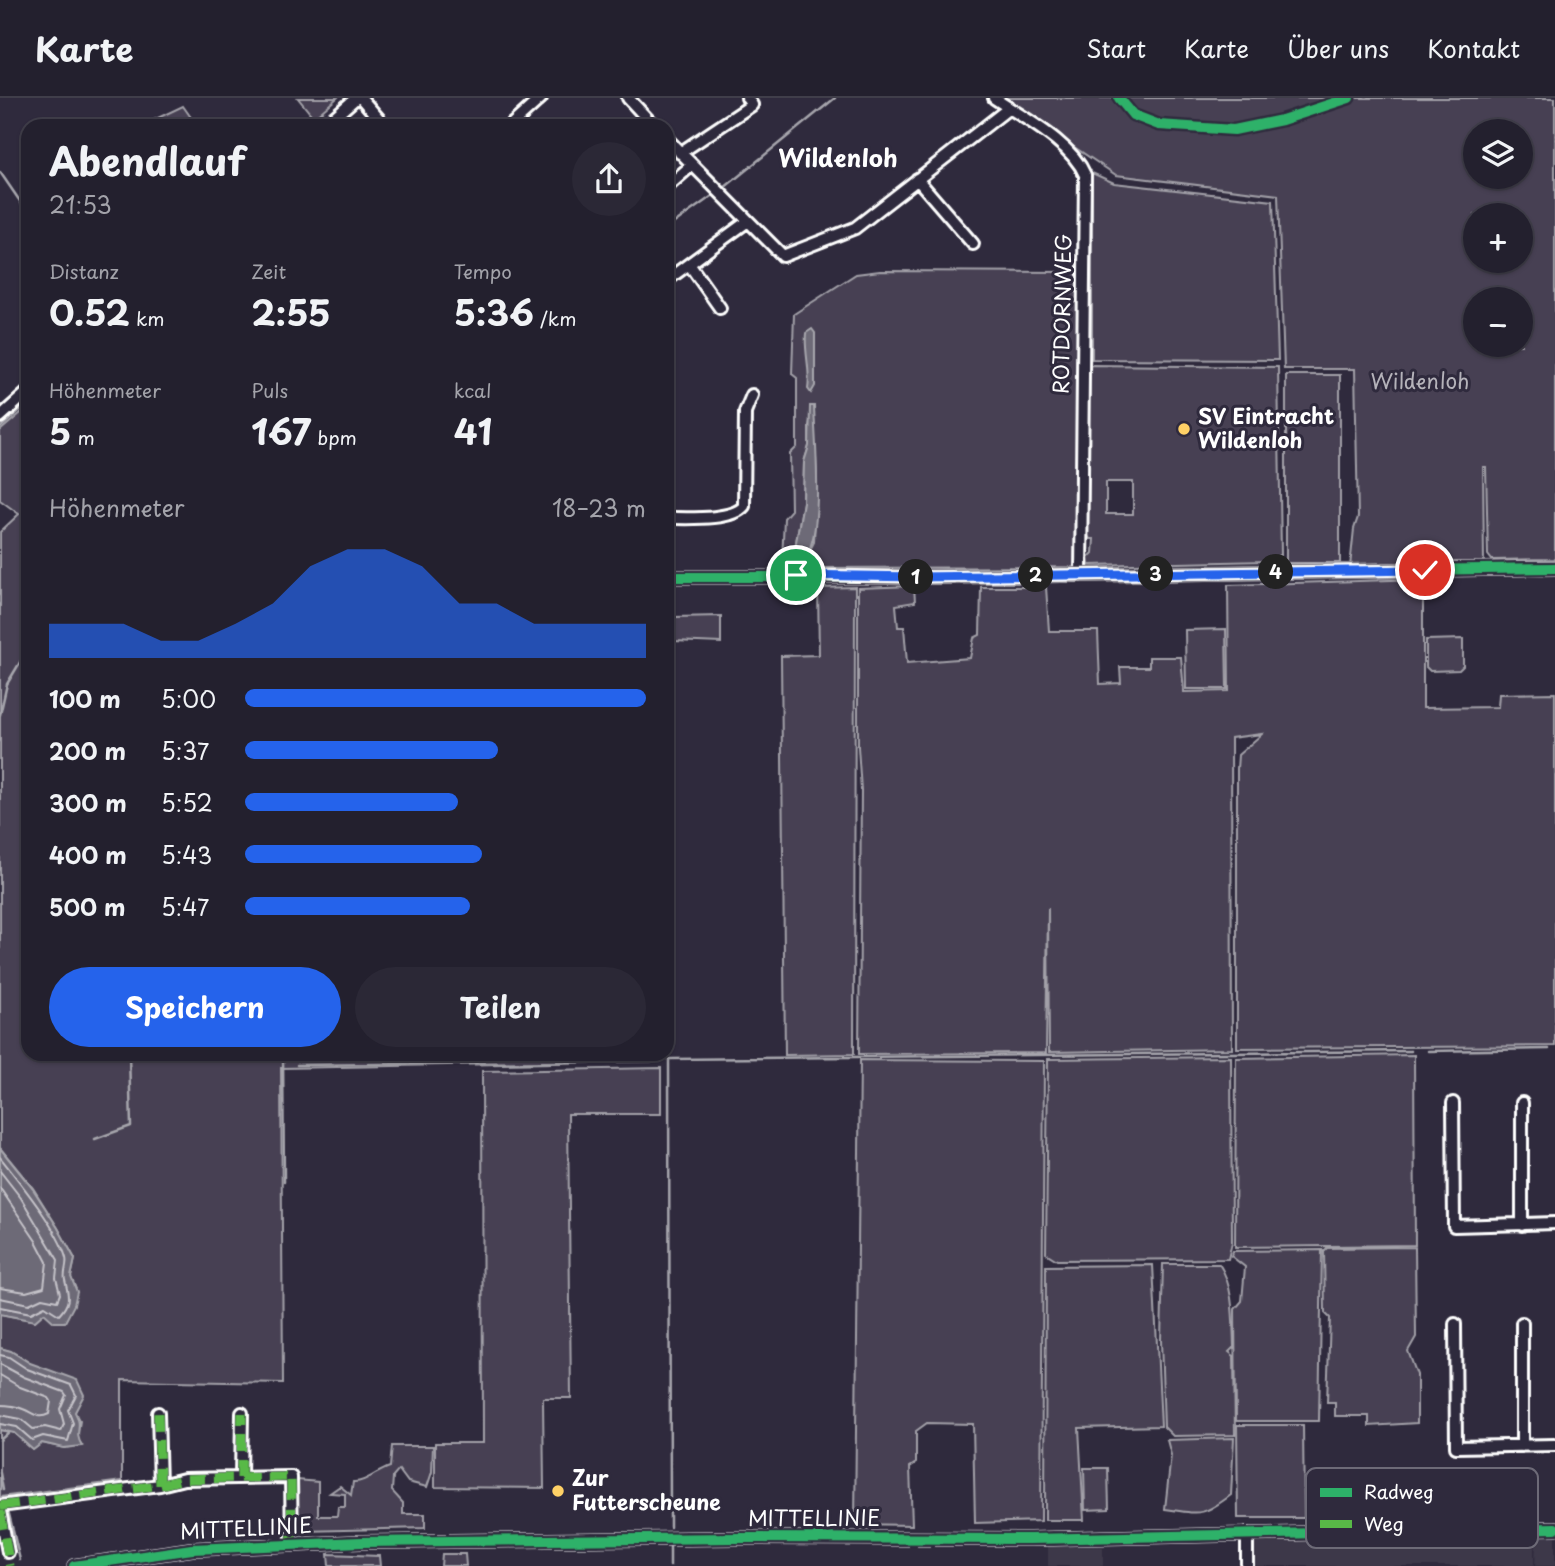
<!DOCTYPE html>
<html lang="de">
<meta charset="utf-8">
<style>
body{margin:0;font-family:"Playpen Sans",sans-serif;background:#2b2836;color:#f1f3f6;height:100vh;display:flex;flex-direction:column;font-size:26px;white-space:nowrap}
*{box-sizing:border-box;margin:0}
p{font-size:23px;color:#a3a3aa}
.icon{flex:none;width:38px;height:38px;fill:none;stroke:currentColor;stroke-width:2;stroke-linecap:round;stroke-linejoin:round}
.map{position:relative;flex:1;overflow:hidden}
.drawer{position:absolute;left:21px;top:21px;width:653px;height:942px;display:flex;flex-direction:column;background:#23202e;border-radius:21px;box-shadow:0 2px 5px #0004,0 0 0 2px #403e4a}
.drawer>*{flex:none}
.tools{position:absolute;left:1463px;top:21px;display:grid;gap:14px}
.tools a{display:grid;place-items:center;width:70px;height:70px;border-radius:50%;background:#23202e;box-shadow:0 2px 5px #0004,0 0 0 2px #403e4a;font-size:35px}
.pin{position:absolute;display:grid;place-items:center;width:60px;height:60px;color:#fff;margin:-30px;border:4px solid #fff;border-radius:50%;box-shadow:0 2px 7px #0007}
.km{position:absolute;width:35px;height:35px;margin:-18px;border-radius:50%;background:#222;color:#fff;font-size:19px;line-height:35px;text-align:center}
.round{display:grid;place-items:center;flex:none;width:74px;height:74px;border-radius:37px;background:#2b2836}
.headline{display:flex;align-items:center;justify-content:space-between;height:119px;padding:0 28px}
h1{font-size:38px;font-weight:700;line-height:52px}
.stats{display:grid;grid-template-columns:repeat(3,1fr);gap:10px;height:119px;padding:7px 28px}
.stats div{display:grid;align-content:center}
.stats b{font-size:35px;font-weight:700}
.stats small{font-size:19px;font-weight:400}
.stats p{font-size:19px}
.chart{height:196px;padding:14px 28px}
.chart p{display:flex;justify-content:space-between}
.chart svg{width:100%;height:126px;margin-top:7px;fill:#2563eb;opacity:.7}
.cta{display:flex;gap:14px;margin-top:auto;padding:14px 28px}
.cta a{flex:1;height:80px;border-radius:42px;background:#2563eb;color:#fff;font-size:28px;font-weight:700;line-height:80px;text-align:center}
.cta a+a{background:#2b2836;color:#f1f3f6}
ul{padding:0 28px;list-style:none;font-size:23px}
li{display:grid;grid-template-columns:112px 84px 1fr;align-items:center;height:52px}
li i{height:18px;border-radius:9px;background:#2563eb}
header{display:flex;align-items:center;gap:42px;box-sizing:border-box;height:98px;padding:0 35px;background:#23202e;border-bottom:2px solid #403e4a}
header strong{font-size:33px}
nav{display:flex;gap:38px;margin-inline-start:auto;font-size:24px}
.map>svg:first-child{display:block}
.built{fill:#3c3749}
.green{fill:#464152;stroke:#a2a0a8;stroke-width:2;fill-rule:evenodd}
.water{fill:#6d6a77;stroke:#a7a6ad;stroke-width:2}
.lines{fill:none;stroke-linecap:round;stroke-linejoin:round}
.shore{stroke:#c5c3c9;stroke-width:2}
.stream{stroke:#a7a6ad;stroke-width:2.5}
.minor-casing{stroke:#fff;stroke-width:16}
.minor{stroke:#2f2a3d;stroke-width:10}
.quiet{stroke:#58b947;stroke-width:9;stroke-dasharray:18 9;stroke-linecap:butt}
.cycleway-casing{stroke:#2f2a3d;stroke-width:15}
.cycleway{stroke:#2db169;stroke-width:10}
.route-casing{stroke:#fff;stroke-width:14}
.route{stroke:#2563eb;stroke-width:9}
.poi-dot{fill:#ffd166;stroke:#2f2a3d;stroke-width:2.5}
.labels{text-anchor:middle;stroke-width:6;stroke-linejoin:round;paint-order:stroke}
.street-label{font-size:21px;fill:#fff;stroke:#2f2a3d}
.park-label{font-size:21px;fill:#b5b3ba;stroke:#2f2a3d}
.poi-label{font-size:21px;font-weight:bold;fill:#fff;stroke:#2f2a3d;text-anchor:start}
.quarter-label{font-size:24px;font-weight:bold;fill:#fff;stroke:#2f2a3d}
.key{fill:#2f2a3d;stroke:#6d6a77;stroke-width:2}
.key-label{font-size:19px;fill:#fff}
</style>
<header>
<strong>Karte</strong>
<nav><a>Start</a><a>Karte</a><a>Über uns</a><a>Kontakt</a></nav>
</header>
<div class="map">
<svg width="1555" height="1468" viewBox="0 0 1555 1468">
<rect width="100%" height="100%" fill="#2f2a3d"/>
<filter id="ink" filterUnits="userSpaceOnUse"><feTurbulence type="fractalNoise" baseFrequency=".0143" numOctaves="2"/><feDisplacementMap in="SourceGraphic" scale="14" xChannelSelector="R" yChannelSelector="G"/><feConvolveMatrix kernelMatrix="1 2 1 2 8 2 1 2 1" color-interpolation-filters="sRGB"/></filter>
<g filter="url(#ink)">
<!-- built -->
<path class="built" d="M1534,1430V1468H1247V1436Z
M1555,1438V1468H1535L1536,1439Z
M1048,1448L1103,1449V1468H1048Z"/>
<!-- green -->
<path class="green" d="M298,0H337L314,20Z
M1001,0H1555V461L1492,462L1488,457L1486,369H1483L1484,467L1350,469L1354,431L1358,419L1355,271H1284L1278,97L1116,77ZM1475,33H1521V79H1475ZM1475,117H1521V163H1475ZM1475,201H1521V247H1475Z
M183,8L197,28H165L164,26L141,28Z
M1092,75L1114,85L1273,103L1278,262L1092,261Z
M880,173L1078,174L1076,469L816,470V464L782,463L784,420L791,412L790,356L797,349V280L792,276L794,216L856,176ZM813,308L817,376L814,444L809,454L789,455L795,450L803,404L804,364L809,348V328Z
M1089,267L1278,269L1281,457L1267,463L1089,467L1088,460L1093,455L1094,441H1090L1086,435L1087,271ZM1106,384H1133V416H1106Z
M1286,277H1340V465H1286Z
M28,309V956H661V963L281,970L283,1285L122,1282V1383L0,1399V1332L14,1335L33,1352L42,1345L64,1350L82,1347L77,1340L80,1323C58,1297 35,1258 0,1250V1216L35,1223L44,1215L77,1194L71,1179L75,1161L58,1130L33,1090L0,1050V434L19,416L0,402V333Z
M1423,481V610L1498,609L1499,596L1555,595V948L1237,950V671L1238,657L1262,636L1231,640L1232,951L1049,954L1048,810L1046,955L859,956L861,692L858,649V490L914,488L915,504L896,507L898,529H904L907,565L970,560L974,540L980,537L981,489H1046L1049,533H1098L1100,586L1121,585L1120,569H1149V559H1181L1184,594L1229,593L1228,487Z
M855,489L854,956L785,957L781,558L819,557L818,490Z
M721,518V545L674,543V519Z
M1226,531L1227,591H1186L1185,532Z
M1463,541V568L1459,572L1430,573L1426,569V542Z
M1414,957L1415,1147L1235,1149L1236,960Z
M1231,959L1232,1144L1228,1161L1057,1162L1046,1155L1048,961Z
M860,962L1044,963L1041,1423L975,1425L973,1326L927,1325L916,1333V1365L910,1369L912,1427L855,1426Z
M661,970V1016H568L571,1300H543L544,1390L435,1389V1345H483L482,973Z
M1415,1149L1416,1239L1408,1253L1417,1277V1325L1369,1328V1318H1335V1304H1327L1330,1220L1325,1215L1324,1153L1327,1150Z
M1322,1152L1319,1323H1236L1235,1211L1242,1203L1245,1169L1231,1158L1233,1153Z
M1163,1166H1219C1234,1187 1233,1223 1234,1249L1229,1254L1234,1258L1235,1337L1173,1338L1164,1329L1161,1242Z
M1153,1167L1161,1328L1079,1330L1084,1422H1045L1046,1168Z
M1237,1327H1303L1304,1420H1238Z
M1234,1340L1231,1397C1202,1419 1200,1416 1165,1411L1171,1357L1167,1342Z
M392,1348H433L432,1374L427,1389L408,1384L399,1372L393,1379L392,1393L403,1405V1416H425V1430L303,1433L298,1426V1382L318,1384V1418H337L338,1409H345V1396L330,1395L340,1388L351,1397L353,1384C365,1385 377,1373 390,1369Z
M1084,1370H1108L1109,1411L1085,1412Z
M328,1456L379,1458L380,1468H329Z
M442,1456H465L466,1468H441Z"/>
<!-- water -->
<path class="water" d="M812,231L815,235V288L811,295L808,291C811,272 804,254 806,235Z
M810,308H814C815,340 824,434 806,457L788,460L789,455L795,450L803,404L804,364L809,348Z
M0,1050L33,1091L58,1130L75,1161L71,1179L77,1194L74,1207L65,1224H54L44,1215L35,1223L0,1216Z
M0,1250L11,1253L30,1265L77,1282L84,1297L75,1314C84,1330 73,1333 82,1348L64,1350L42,1345L33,1352L14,1335L0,1332Z"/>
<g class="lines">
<!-- shore -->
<path class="shore" d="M0,1059C19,1083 58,1131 66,1160C68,1167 63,1175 65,1182C68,1197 72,1203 59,1217L45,1208L31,1215L0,1209
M0,1073L21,1100L58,1162L56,1180L60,1196L57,1203L42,1200L29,1206L0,1200
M0,1090L36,1143L47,1164L44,1189L26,1194L0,1190
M0,1257L9,1259L27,1271L71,1287L76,1297L68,1312L73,1325L68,1343L43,1338L32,1342L17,1329L0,1326
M0,1266L24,1279L64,1294L66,1297L60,1311L64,1326L61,1333L45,1329L33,1331L21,1321L0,1317
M0,1277L20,1289L49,1300L51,1303L49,1316C37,1322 34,1315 23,1311C16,1308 8,1307 0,1307"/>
<!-- stream -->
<path class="stream" d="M0,74L28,115
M724,90L835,0
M667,130L715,96
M0,330L28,305
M0,617L7,586L28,551
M1428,953L1549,951
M283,956L284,1084
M297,967L661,963
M95,1041L131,1028L129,956
M0,1342L9,1334
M0,1375L3,1392
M9,1416L20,1462
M670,1429L669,961L1411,953
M670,1448V1468"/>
<!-- minor casing -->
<g class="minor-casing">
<path id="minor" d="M361,0L385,28
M628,0L654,28
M994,0C1023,20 1071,44 1085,77L1081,477
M324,28L356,0
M510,28L541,0
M667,41L783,158L855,130L1009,10
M680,55L752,7L747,0
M917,81L973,146
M667,89L692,67
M689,166L720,210
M667,182L748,123
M0,319L28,294
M667,420C686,420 732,423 744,408L745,314L752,297
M667,479H917L1555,470
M1453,1005L1454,1128L1555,1125
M1522,1005V1127
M1455,1226L1456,1349L1555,1347
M158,1315L160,1387
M1522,1348V1225
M241,1380L242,1315
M0,1408L160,1387L184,1381L291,1379L292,1447
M0,1413L8,1454
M1247,1436V1468
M74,1468L192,1451L361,1444L736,1440L1030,1441L1555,1430"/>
</g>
<!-- minor -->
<use href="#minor" class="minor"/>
<!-- quiet -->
<path class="quiet" d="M158,1315L160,1387
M241,1380L242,1315
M0,1408L160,1387L184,1381L291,1379L292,1447
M0,1413L10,1468"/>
<!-- cycleway casing -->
<g class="cycleway-casing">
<path id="cycleway" d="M1119,0L1133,17L1159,27L1234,32L1282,22L1349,0
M667,479H917L1555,470
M74,1468L192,1451L361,1444L736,1440L1030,1441L1555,1430"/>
</g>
<!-- cycleway -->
<use href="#cycleway" class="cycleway"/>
</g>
</g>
<g class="lines" filter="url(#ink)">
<!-- route casing -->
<g class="route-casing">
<path id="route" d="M796,477L918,479L1425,472"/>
</g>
<!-- route -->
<use href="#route" class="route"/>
</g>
<!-- markers -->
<g class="poi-dot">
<circle cx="1184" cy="331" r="7"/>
<circle cx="558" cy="1393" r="7"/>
</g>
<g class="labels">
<!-- street labels -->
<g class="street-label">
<text transform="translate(1063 216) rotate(-89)" y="7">ROTDORNWEG</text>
<text x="814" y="1428">MITTELLINIE</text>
<text transform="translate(246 1431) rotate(-3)" y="7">MITTELLINIE</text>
</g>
<!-- park labels -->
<g class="park-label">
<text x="1420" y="291">Wildenloh</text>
</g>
<!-- poi labels -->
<g class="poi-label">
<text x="1198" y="326">SV Eintracht<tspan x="1198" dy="24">Wildenloh</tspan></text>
<text x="572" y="1388">Zur<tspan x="572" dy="24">Futterscheune</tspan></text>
</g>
<!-- quarter labels -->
<g class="quarter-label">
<text x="838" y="69">Wildenloh</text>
</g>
</g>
<!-- legend -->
<rect x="1306" y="1370" width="232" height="80" rx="10" class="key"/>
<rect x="1320" y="1390" width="32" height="9" fill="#2db169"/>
<rect x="1320" y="1422" width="32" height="8" fill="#58b947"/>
<g class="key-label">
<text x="1364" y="1401">Radweg</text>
<text x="1364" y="1433">Weg</text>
</g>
</svg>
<div class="tools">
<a><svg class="icon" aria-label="layers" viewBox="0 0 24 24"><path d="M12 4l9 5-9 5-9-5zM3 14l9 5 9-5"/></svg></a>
<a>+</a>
<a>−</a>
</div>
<div class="pin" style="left:796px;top:477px;background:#1e9e55"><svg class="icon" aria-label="arrive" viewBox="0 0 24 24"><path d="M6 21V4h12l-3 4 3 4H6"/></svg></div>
<div class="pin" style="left:1425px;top:472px;background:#d93025"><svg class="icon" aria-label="check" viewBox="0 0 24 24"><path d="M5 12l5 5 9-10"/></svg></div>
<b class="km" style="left:916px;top:479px">1</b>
<b class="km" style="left:1036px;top:477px">2</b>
<b class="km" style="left:1156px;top:476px">3</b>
<b class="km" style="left:1276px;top:474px">4</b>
<section class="drawer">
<div class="headline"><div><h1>Abendlauf</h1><p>21:53</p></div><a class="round"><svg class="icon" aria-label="share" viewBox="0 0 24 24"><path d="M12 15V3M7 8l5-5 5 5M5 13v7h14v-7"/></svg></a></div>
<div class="stats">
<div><p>Distanz</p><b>0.52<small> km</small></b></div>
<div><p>Zeit</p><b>2:55</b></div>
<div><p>Tempo</p><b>5:36<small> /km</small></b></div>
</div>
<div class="stats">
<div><p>Höhenmeter</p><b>5<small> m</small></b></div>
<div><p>Puls</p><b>167<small> bpm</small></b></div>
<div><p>kcal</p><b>41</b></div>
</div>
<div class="chart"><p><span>Höhenmeter</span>18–23 m</p>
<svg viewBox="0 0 160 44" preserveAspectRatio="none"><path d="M0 44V32L10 32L20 32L30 38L40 38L50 32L60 25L70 12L80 6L90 6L100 12L110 25L120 25L130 32L140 32L150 32L160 32V44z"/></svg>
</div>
<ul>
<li><b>100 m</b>5:00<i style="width:100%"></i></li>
<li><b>200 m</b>5:37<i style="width:63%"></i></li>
<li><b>300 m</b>5:52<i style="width:53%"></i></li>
<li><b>400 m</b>5:43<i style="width:59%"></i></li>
<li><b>500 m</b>5:47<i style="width:56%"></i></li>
</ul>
<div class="cta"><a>Speichern</a><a>Teilen</a></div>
</section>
</div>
